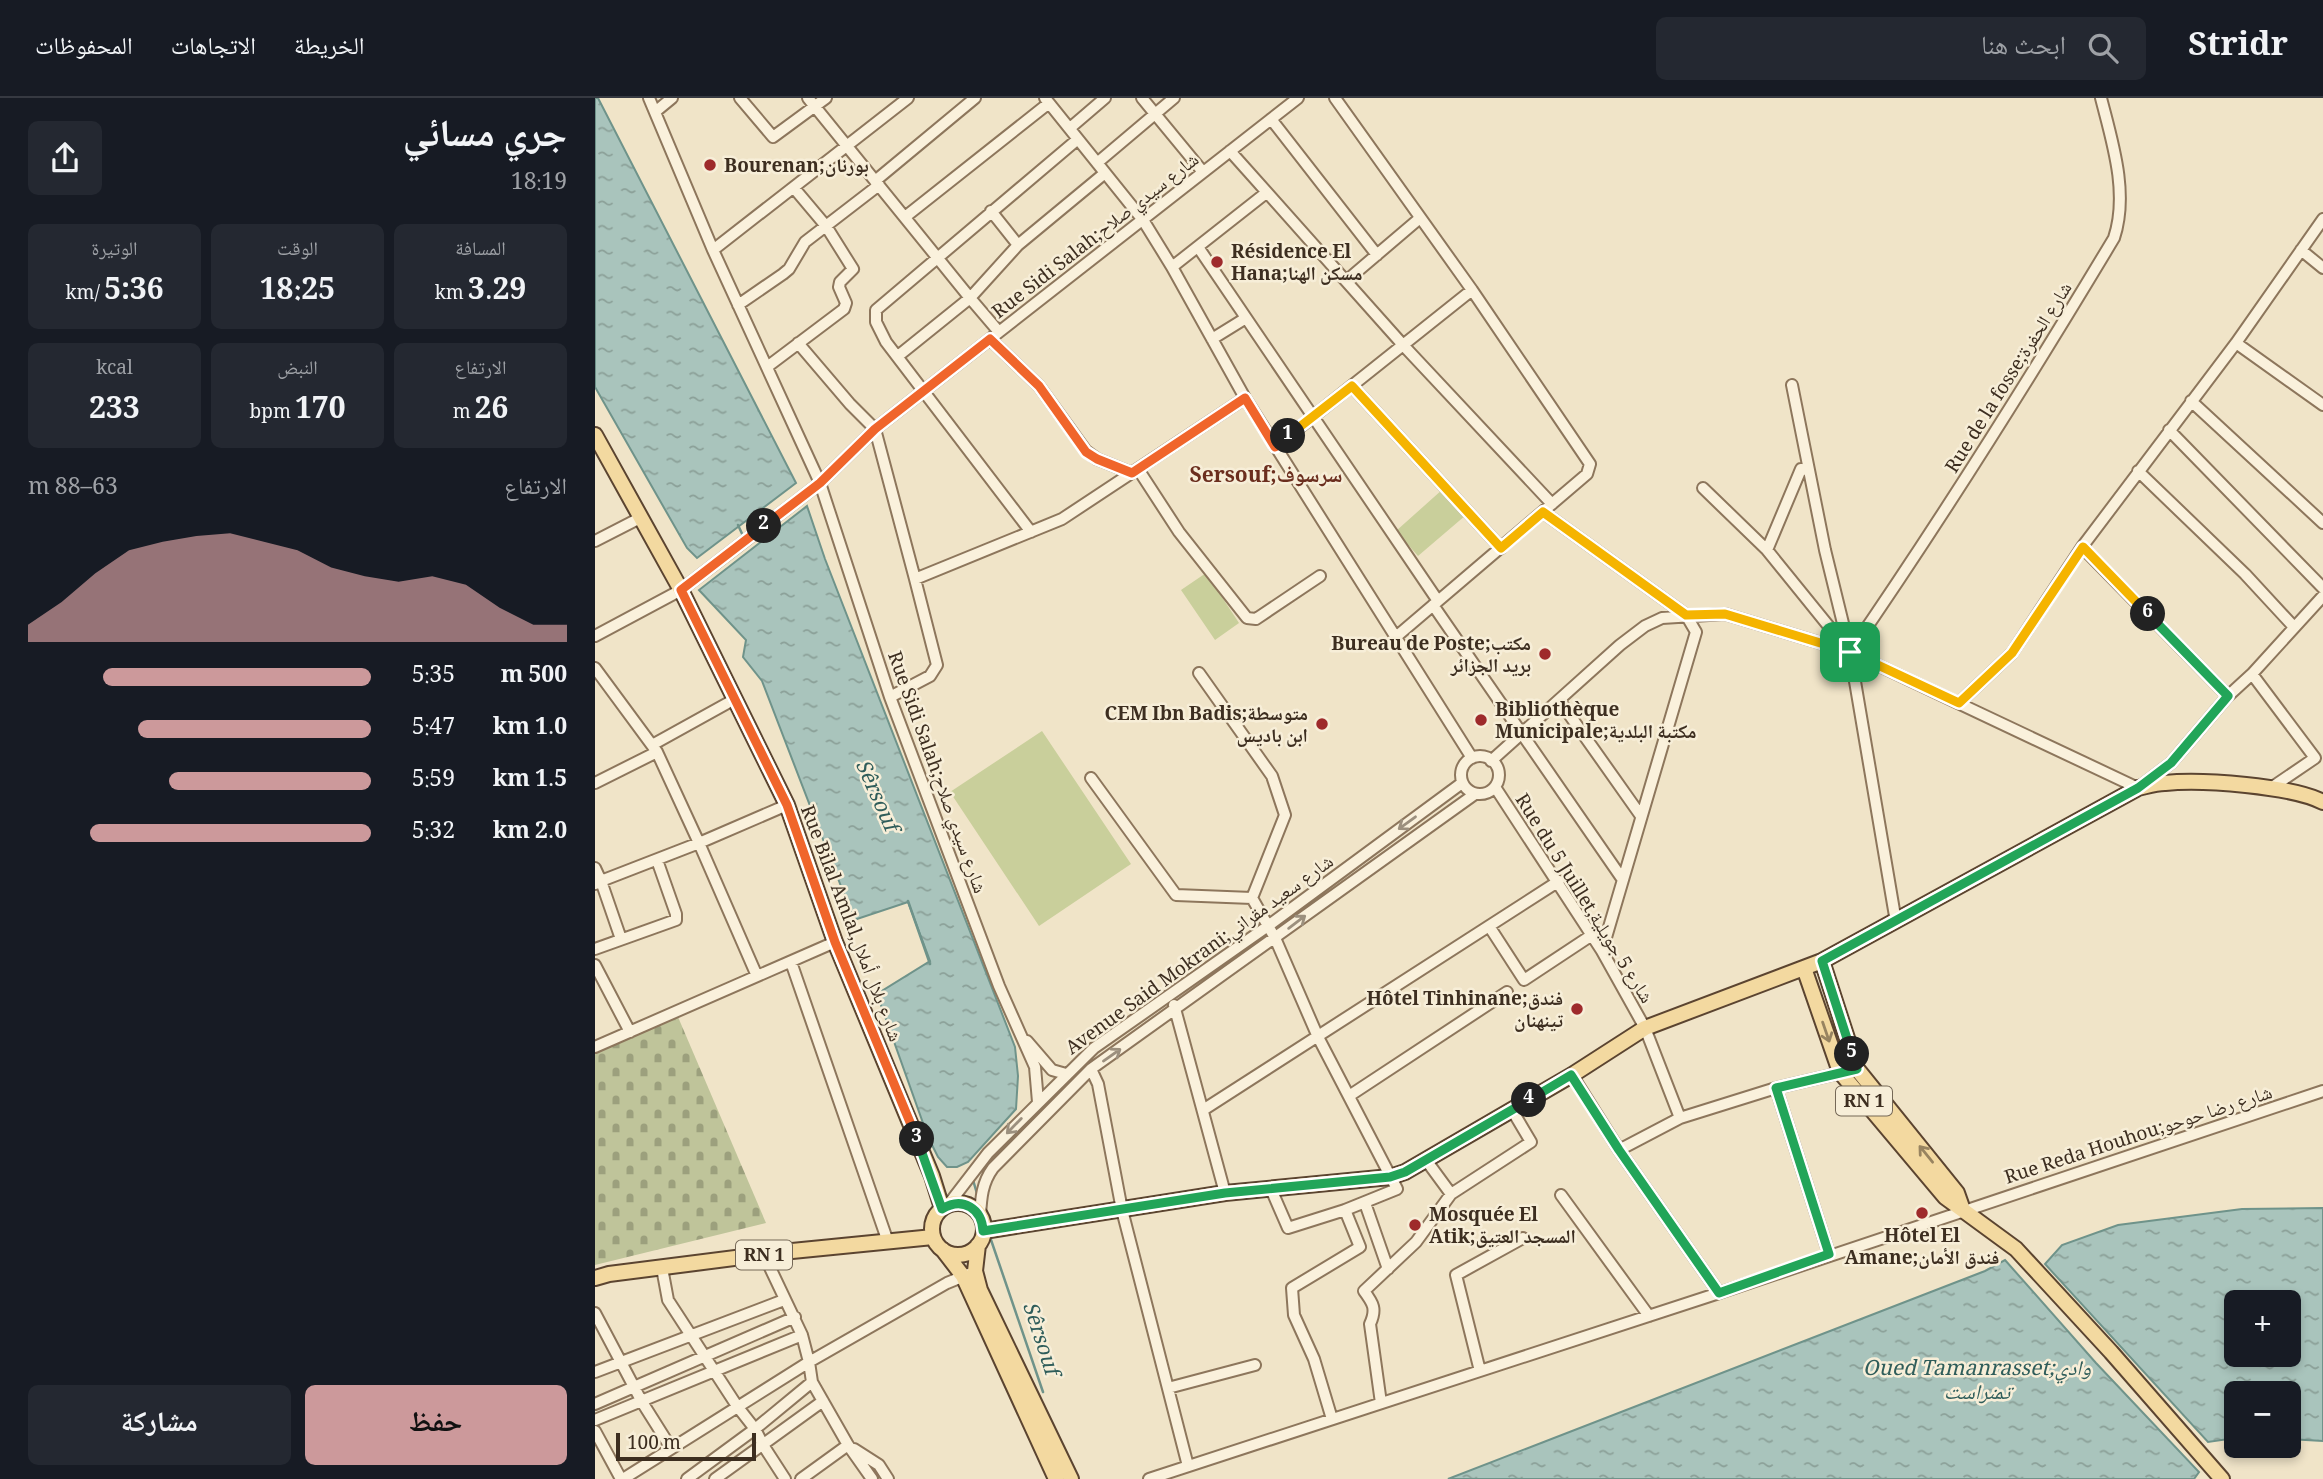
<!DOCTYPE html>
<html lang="ar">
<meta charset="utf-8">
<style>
body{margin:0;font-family:Georgia,"Noto Naskh Arabic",serif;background:#242831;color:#f1f3f6;direction:rtl;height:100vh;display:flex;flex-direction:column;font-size:26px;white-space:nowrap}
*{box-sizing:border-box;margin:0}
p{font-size:23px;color:#9ea1a6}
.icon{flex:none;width:38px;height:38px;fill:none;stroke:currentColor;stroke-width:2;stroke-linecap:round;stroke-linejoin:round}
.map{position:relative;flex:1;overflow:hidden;direction:ltr}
.details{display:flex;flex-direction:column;background:#171b24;width:595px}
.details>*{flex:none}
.tools{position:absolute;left:1629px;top:1192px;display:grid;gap:14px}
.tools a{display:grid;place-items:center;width:77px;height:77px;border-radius:10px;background:#171b24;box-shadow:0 4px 10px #0003;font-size:35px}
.scale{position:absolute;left:21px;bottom:18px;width:140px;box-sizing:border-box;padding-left:7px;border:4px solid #3d2e20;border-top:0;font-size:19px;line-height:24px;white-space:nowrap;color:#3d2e20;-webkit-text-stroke:5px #f7eed8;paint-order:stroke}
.pin{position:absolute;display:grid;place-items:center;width:60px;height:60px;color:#fff;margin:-30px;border-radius:14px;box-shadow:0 4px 10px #0006}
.km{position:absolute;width:35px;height:35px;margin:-18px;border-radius:50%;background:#222;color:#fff;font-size:19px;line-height:35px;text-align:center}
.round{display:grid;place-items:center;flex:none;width:74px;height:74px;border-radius:10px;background:#242831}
.overview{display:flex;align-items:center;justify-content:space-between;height:119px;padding:0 28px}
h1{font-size:38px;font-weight:700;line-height:52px}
.metrics{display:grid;grid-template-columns:repeat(3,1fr);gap:10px;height:119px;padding:7px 28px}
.metrics div{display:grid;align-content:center;border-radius:10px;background:#242831;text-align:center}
.metrics b{font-size:30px;font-weight:700}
.metrics small{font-size:19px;font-weight:400}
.metrics p{font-size:19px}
.chart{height:196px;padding:14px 28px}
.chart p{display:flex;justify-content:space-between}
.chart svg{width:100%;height:126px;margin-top:7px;fill:#cc999b;opacity:.7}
.button{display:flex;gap:14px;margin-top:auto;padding:14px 28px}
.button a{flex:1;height:80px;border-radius:10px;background:#cc999b;color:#111;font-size:28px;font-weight:700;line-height:80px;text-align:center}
.button a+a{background:#242831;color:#f1f3f6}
ul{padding:0 28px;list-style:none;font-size:23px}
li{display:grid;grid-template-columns:112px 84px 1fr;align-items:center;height:52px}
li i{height:18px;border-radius:9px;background:#cc999b}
header{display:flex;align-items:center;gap:42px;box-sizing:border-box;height:98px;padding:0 35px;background:#171b24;border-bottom:2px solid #363941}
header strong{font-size:33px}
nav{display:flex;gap:38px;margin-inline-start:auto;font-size:24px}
.search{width:490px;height:63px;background:#242831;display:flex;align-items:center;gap:18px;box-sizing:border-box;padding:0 24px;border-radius:10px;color:#9ea1a6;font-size:26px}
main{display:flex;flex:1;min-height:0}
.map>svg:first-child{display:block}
.cemetery{fill:url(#cemetery-stones)}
.park{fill:#c9cf9b}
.water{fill:url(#water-ripples);stroke:#6f938a;stroke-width:2;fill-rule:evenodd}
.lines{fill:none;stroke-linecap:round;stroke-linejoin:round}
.stream{stroke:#6f938a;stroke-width:2.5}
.minor-casing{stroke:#8d765c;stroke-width:14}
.major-casing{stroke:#5b4430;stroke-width:18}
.minor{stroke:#faf1dc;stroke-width:10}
.major{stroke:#f3d9a0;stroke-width:14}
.oneway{stroke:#9c907e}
.oneway2{stroke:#988460}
.split-1-casing{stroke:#fff;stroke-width:14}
.split-2-casing{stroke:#fff;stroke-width:14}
.split-3-casing{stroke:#fff;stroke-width:14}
.split-4-casing{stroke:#fff;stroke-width:14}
.split-5-casing{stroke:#fff;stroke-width:14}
.split-6-casing{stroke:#fff;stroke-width:14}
.split-7-casing{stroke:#fff;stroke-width:14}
.split-1{stroke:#f5b400;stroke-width:9}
.split-2{stroke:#f0652b;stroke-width:9}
.split-3{stroke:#f0652b;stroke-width:9}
.split-4{stroke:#22a559;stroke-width:9}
.split-5{stroke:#22a559;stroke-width:9}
.split-6{stroke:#22a559;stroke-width:9}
.split-7{stroke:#f5b400;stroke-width:9}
.poi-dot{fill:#9e2a2b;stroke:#f7eed8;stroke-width:2.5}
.labels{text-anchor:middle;stroke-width:5;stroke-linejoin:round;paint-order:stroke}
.shield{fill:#f7eed8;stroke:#756857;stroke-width:2}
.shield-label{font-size:18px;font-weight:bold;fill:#3d2e20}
.poi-label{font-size:19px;font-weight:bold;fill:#3d2e20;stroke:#f7eed8;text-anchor:start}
.street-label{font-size:19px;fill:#3d2e20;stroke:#f7eed8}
.neighbourhood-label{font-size:21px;font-weight:bold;fill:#6b2e1e;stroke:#f7eed8}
.water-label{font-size:21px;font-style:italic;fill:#2f5d5a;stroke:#f7eed8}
</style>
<header>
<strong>Stridr</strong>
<div class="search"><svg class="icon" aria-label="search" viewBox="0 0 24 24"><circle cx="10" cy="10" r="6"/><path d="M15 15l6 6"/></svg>ابحث هنا</div>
<nav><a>الخريطة</a><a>الاتجاهات</a><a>المحفوظات</a></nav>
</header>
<main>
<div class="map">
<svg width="1728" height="1381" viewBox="0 0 1728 1381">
<defs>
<pattern id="cemetery-stones" width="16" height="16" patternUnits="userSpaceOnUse" patternTransform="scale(1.75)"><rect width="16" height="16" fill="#bfc49a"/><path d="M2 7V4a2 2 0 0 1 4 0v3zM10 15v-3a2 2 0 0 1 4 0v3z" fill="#9ca07d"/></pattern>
<pattern id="water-ripples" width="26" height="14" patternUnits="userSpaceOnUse" patternTransform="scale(1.75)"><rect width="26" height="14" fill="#a9c4bc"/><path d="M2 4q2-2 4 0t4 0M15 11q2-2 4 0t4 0" fill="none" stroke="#8ba098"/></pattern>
</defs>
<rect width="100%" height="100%" fill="#f0e4c8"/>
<!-- cemetery -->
<path class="cemetery" d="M83,919L171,1125L0,1167V954Z"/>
<!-- park -->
<path class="park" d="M848,391L871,417L823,458L801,433Z
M611,475L644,525L620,542L586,492Z
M447,633L536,766L444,828L355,694Z"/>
<!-- water -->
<path class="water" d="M0,0H3L201,385L102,460L92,450L0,289Z
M212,408L230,461L420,949L423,978L421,1011L373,1064L362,1069H352L343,1059L333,1039L282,896L335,863L313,804L259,822L167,583L148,559L151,542L104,492Z
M1728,1110V1343L1694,1341V1295H1642L1641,1340L1613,1344L1450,1166L1467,1147L1523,1127L1647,1111ZM1694,1204V1256H1642V1204Z
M1410,1162L1501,1265L1604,1374L1599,1381H853L1390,1173Z"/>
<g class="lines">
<!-- stream -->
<path class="stream" d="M143,427L149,440
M313,803L335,866
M378,1082L383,1099
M394,1136L448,1294"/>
<!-- minor casing -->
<g class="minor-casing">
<path id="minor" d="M54,0L118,152L225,385L280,331L703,0
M145,0L178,39L231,0
M213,0L375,200L303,258
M450,0L548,122L577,169L650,300L877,660
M547,0L608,74
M740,0L877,192L995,366L992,376L802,538
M60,14L77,0
M676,21L782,157
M475,30L510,0
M635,53L808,247L957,406
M502,65L579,0
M280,83L380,0
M396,113L423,147
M310,119L454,5
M603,149L843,503
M118,152L313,0
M1706,152L1728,170
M577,169L671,95
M751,183L825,120
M143,207L188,176L194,171L210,144L284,87
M404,234L375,200L423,147L510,75
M395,241L444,288L491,353L502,361L537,375
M617,241L651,220
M203,245L255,306L280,331L320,481L467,421L650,300
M1641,245L1728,307
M172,269L249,211L251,205L244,189L245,184L258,171L231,128L199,90
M1197,287L1230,452L1255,554L1301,824
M757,288L906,450
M1596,303L1728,425
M1574,332L1728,490
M680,349L877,192
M543,371L584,434L652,520L661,521L725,478
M1543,373L1650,476L1699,529
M1108,390L1172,452L1253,552
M948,414L1091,517L1101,534L1007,853
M436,434L291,244L281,224V212L483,41
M0,443L45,420
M1487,449L1633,598
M1172,452L1206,371L1214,372
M838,507L1028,782
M0,538L86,492L225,385L295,599L404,888L440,969L443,1004
M1255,554C1348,419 1435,280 1519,140C1534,95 1517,43 1506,0
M0,570L62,654L104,745L6,783L0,770
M604,575L677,678L690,717L657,800
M1657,576L1720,660L1676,690
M295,599L335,578L342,567L320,481
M964,602L1046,718
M1364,605L1417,555L1487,449L1641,245L1728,121
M57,647L140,601
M866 677a19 19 0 1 1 38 0a19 19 0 1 1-38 0Z
M896,663L1025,547L1050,528L1067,520L1130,516L1255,554L1543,690L1576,665L1633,598L1657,576L1728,498
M496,680L581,797L657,800
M0,685L62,654
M900,689L1007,853L1050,930L1085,1020L1181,990L1262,971
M0,786L6,783L26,841
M657,800L680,840L723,939L802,1091L750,1112L693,1130L676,1091
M894,828L929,882L997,837
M0,851L81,822V816L62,762
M196,864L293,1144
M0,867L35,934
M162,878L104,745L192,707
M579,907L630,1095
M432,943L457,972L471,976
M0,949L240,844
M496,971L503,986L527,1112L593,1368
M977,977L1024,1052L1085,1020
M1181,990L1234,1156
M754,998L912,894
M608,1012L964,783
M1024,1052L1124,1195
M856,1096L936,1044L917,1012
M966,1097L1054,1218
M770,1105L793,1171
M353,1107L393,1055L499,950L673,828L867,685
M385,1118C386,1100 387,1085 398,1070L496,971L880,696
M169,1157L207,1237L214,1264L217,1284L253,1347L277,1381
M67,1170L73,1202L142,1308L160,1331L168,1347L190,1381
M0,1215L47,1304L76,1350
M885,1273L861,1177L928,1140
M0,1274L189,1202
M573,1290L660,1267
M786,1305L775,1226C782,1211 778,1205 769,1193L821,1144L856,1096L831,1062
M0,1306L200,1219
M737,1321L719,1261L699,1217L697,1190L765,1149L750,1112
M0,1322L207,1237
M0,1333L26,1381
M259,1351L284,1367L293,1381
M28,1381L214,1264L352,1185L374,1176
M92,1381L160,1331L217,1284
M120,1381L228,1303
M206,1381L253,1347
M554,1381L1124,1195L1728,993"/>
</g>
<!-- major casing -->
<g class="major-casing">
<path id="major" d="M0,337L86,492L192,707L240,844L337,1078L347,1110
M1227,863L1262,971L1362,1095L1368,1112
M1209,870L1245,974L1350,1099L1421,1151L1516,1254L1627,1381
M337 1131a26 26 0 1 1 52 0a26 26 0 1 1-52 0Z
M389,1133L630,1095L795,1079L810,1074L977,977L1050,930L1227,863L1543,690C1552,688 1561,685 1570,685C1606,681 1697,688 1728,704
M383,1147L380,1173L385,1192L476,1381
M348,1152L368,1178L461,1381
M0,1180L14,1176L187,1154L338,1139"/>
</g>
<!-- minor -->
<use href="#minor" class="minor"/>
<!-- major -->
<use href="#major" class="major"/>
</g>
<!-- one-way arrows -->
<defs><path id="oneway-shaft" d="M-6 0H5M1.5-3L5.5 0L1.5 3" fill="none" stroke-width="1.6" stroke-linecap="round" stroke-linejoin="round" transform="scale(1.75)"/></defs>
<g class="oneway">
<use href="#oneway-shaft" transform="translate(812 725) rotate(144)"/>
<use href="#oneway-shaft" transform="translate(702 824) rotate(-37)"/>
<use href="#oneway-shaft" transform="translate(517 957) rotate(-35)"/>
<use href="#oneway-shaft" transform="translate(419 1028) rotate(134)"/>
</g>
<g class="oneway2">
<use href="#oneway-shaft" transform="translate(1231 934) rotate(71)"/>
<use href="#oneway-shaft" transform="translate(1331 1056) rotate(-129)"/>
</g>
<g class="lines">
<!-- split-1 casing -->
<g class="split-1-casing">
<path id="split-1" d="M693,338L757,288L906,450L948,414L1091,517L1130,516L1255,554"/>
</g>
<!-- split-2 casing -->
<g class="split-2-casing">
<path id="split-2" d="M169,428L225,385L280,331L395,241L444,288L491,354L502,361L537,375L650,300L680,349L693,338"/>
</g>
<!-- split-3 casing -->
<g class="split-3-casing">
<path id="split-3" d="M169,428L86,492L192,707L240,844L322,1041"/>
</g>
<!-- split-4 casing -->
<g class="split-4-casing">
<path id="split-4" d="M322,1041L347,1111C368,1098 387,1111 388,1133L630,1095L795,1079L810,1074L934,1002"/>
</g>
<!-- split-5 casing -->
<g class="split-5-casing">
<path id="split-5" d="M934,1002L976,977L1024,1052L1124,1195L1234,1156L1181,990L1262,971L1257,956"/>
</g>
<!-- split-6 casing -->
<g class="split-6-casing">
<path id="split-6" d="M1257,956L1227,863L1543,690L1576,665L1633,598L1553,516"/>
</g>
<!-- split-7 casing -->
<g class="split-7-casing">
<path id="split-7" d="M1255,554L1364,605L1417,555L1488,449L1553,516"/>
</g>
<!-- split-1 -->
<use href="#split-1" class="split-1"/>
<!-- split-2 -->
<use href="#split-2" class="split-2"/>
<!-- split-3 -->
<use href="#split-3" class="split-3"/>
<!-- split-4 -->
<use href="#split-4" class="split-4"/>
<!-- split-5 -->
<use href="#split-5" class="split-5"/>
<!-- split-6 -->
<use href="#split-6" class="split-6"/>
<!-- split-7 -->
<use href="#split-7" class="split-7"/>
</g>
<!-- markers -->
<g class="poi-dot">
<circle cx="115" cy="67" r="7"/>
<circle cx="622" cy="164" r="7"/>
<circle cx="950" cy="556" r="7"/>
<circle cx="886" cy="622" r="7"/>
<circle cx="727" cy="626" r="7"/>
<circle cx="982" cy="911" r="7"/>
<circle cx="1327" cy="1115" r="7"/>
<circle cx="820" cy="1127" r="7"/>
</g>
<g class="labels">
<!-- shield labels -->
<g class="shield">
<rect x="1241" y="988.5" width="56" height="29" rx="5"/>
<rect x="141" y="1142.5" width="56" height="29" rx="5"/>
</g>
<g class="shield-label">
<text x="1269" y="1009">RN 1</text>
<text x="169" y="1163">RN 1</text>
</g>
<!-- poi labels -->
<g class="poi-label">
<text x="129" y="74">Bourenan;بورنان</text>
<text x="636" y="160">Résidence El<tspan x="636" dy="22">Hana;مسكن الهنا</tspan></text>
<text x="936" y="552" text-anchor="end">Bureau de Poste;مكتب<tspan x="936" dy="22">بريد الجزائر</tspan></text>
<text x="900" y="618">Bibliothèque<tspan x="900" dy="22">Municipale;مكتبة البلدية</tspan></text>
<text x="713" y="622" text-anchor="end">CEM Ibn Badis;متوسطة<tspan x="713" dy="22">ابن باديس</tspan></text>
<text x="968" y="907" text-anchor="end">Hôtel Tinhinane;فندق<tspan x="968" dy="22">تينهنان</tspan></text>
<text x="834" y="1123">Mosquée El<tspan x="834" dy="22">Atik;المسجد العتيق</tspan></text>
<text x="1327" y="1144" text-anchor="middle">Hôtel El<tspan x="1327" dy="22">Amane;فندق الأمان</tspan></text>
</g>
<!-- street labels -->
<g class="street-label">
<text transform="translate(500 137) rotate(-38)" y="7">Rue Sidi Salah;شارع سيدي صلاح</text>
<text transform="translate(1413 279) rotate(-58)" y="7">Rue de la fosse;شارع الحفرة</text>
<text transform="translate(343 674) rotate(70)" y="7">Rue Sidi Salah;شارع سيدي صلاح</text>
<text transform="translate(990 800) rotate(58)" y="7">Rue du 5 Juillet,شارع 5 جويلية</text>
<text transform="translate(257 825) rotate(69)" y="7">Rue Bilal Amlal,شارع بلال أملال</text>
<text transform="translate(604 856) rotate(-36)" y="7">Avenue Said Mokrani;شارع سعيد مقراني</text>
<text transform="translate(1543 1036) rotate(-18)" y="7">Rue Reda Houhou;شارع رضا حوحو</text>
</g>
<!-- neighbourhood labels -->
<g class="neighbourhood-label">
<text x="671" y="384">Sersouf;سرسوف</text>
</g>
<!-- water labels -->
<g class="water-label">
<text transform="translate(282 697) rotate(66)" y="7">Sêrsouf</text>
<text transform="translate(446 1240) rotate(72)" y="7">Sêrsouf</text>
<text x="1382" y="1277">Oued Tamanrasset;وادي<tspan x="1382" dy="24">تمنراست</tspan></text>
</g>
</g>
</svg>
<div class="tools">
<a>+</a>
<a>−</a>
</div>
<div class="scale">100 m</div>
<div class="pin" style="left:1255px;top:554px;background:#1e9e55"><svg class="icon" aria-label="arrive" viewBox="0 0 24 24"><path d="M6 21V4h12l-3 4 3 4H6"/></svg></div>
<b class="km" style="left:693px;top:338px">1</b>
<b class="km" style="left:169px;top:428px">2</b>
<b class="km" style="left:322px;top:1041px">3</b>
<b class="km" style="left:934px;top:1002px">4</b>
<b class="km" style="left:1257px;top:956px">5</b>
<b class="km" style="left:1553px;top:516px">6</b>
</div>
<section class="details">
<div class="overview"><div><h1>جري مسائي</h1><p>18:19</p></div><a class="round"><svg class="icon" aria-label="share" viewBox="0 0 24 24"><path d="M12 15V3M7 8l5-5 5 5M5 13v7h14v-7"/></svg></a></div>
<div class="metrics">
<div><p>المسافة</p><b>3.29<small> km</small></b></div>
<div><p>الوقت</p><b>18:25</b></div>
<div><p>الوتيرة</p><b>5:36<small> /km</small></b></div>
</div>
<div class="metrics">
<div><p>الارتفاع</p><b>26<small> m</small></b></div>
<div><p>النبض</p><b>170<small> bpm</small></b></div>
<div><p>kcal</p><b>233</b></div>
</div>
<div class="chart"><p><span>الارتفاع</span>63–88 m</p>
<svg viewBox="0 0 160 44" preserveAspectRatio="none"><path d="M0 44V38L10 30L20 20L30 12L40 9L50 7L60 6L70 9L80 12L90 18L100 21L110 23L120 21L130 24L140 32L150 38L160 38V44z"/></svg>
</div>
<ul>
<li><b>500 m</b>5:35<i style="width:78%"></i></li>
<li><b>1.0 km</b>5:47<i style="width:68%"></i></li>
<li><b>1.5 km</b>5:59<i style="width:59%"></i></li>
<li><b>2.0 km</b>5:32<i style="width:82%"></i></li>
</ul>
<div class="button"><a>حفظ</a><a>مشاركة</a></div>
</section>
</main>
